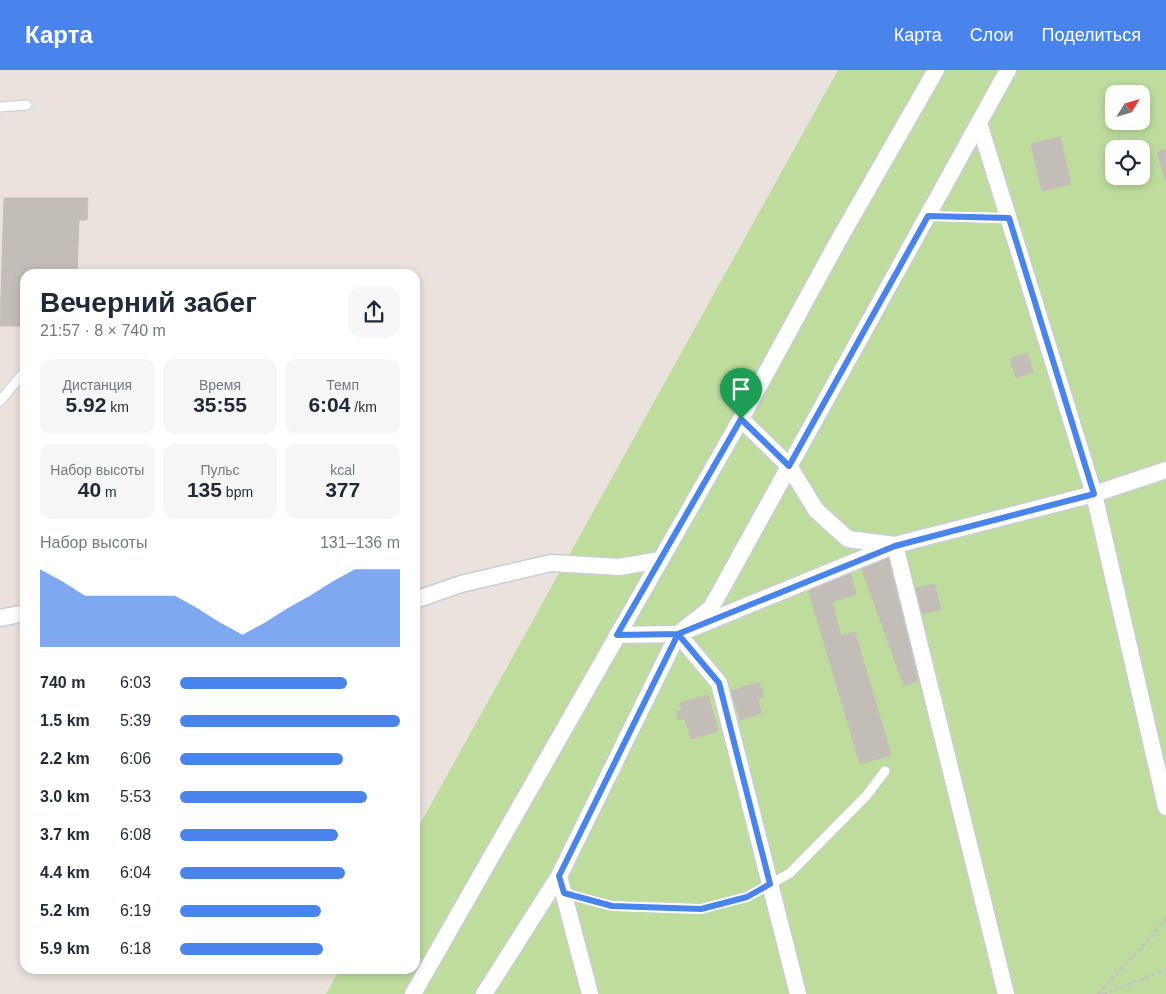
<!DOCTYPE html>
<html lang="ru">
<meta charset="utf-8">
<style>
body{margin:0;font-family:Arial,sans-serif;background:#f6f6f7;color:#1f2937;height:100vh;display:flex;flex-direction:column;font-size:19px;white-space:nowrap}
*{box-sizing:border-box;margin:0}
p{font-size:16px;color:#747a83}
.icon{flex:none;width:28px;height:28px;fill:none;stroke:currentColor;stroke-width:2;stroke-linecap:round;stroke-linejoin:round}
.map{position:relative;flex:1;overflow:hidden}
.side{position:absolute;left:20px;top:199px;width:400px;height:705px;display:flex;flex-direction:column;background:#fff;border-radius:15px;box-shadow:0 2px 8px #0003}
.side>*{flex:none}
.needle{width:32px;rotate:53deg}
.fabs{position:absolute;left:1105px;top:15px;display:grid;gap:10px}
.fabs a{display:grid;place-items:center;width:45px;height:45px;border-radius:10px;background:#fff;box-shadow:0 2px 8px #0003;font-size:25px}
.pin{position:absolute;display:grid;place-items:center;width:42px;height:42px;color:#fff;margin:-51px -21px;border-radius:50% 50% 50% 0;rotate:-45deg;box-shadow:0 0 5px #0007}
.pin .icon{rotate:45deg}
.round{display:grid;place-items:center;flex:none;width:52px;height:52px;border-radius:15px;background:#f6f6f7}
.head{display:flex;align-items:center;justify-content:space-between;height:85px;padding:0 20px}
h1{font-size:28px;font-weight:700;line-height:38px}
.metrics{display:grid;grid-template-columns:repeat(3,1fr);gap:8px;height:85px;padding:5px 20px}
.metrics div{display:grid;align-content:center;border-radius:12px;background:#f6f6f7;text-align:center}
.metrics b{font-size:21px;font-weight:700}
.metrics small{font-size:14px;font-weight:400}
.metrics p{font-size:14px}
.chart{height:140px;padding:10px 20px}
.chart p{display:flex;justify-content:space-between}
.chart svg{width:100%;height:90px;margin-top:5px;fill:#4884eb;opacity:.7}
ul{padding:0 20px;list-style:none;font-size:16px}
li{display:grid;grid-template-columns:80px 60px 1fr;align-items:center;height:38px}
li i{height:12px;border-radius:6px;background:#4884eb}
header{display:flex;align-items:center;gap:30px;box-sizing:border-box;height:70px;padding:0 25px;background:#4884eb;color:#fff}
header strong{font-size:24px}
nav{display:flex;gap:28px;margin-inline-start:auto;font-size:18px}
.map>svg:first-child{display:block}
.green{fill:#bedd9d;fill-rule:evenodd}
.building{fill:#c3bdb8;stroke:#c6bdb6}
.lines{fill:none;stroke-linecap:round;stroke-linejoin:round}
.service-casing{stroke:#c8cdd6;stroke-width:11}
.minor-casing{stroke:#c8cdd6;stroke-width:19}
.path{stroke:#c3c3c3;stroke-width:3;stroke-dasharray:4 2.5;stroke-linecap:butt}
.service{stroke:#fff;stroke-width:9}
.minor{stroke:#fff;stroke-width:16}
.route-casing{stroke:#fff;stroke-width:10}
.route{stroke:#4884eb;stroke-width:6}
</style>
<header>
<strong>Карта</strong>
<nav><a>Карта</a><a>Слои</a><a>Поделиться</a></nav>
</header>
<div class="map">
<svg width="1166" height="924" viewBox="0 0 1166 924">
<rect width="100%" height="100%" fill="#eae2dc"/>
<!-- green -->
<path class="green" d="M838,0H1166V924H326L340,899H415V763ZM1114,24H1141V51H1114ZM1114,79H1141V106H1114Z"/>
<!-- building -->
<path class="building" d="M1060,67L1071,114L1042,121L1031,74Z
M1166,79V110H1165L1157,82Z
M4,128H88L87,150H79L77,204H25V256H0Z
M1027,283L1033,302L1016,308L1010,289Z
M890,487L911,545L903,548L925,608L904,616L861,497Z
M849,499L856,524L832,532L841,566L855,562L891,685L860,694L806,512Z
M935,514L941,540L922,544L916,518Z
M759,612L764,627L757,629L762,643L740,650L731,621Z
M708,625L718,661L691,669L685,648L679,650L676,641L682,640L680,633Z"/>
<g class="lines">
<!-- service casing -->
<g class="service-casing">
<path id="service" d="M0,37L27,35
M927,146L1009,149
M0,331L25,301
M563,823L612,836L701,839L747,827L790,803L867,725L885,701"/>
</g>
<!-- minor casing -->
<g class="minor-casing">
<path id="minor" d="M979,53L1094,424L1166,737
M741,349L789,396L816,440L848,469L895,475L1006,924
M415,530L461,514L551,493L619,497L660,490
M0,548L25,543
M678,564L719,613L798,924
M617,565L678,564L895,475L1094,424L1166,400
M559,806L590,924
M413,924L741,349L837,173L936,0
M484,924L559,806L678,564L711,538L1008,0"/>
</g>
<!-- path -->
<path class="path" d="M1098,924L1153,865L1166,847
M1103,924L1166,900"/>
<!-- service -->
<use href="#service" class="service"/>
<!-- minor -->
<use href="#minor" class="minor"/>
</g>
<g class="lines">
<!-- route casing -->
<g class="route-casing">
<path id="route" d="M741,349L617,565L678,564L559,806L564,823L612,836L701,839L747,827L770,814L719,613L678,564L895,476L1094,424L1009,148L928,146L789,396L741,349"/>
</g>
<!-- route -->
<use href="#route" class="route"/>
</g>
</svg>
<div class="fabs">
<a><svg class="needle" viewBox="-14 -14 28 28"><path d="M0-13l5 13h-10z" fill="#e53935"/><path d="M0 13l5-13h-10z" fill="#747a83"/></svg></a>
<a><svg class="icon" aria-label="locate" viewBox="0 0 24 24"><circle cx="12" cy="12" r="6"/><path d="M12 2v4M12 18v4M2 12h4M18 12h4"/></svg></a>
</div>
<div class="pin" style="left:741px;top:349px;background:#1e9e55"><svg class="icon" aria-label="arrive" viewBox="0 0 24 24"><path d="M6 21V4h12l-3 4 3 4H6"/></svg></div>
<section class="side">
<div class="head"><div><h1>Вечерний забег</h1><p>21:57 · 8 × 740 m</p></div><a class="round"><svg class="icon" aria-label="share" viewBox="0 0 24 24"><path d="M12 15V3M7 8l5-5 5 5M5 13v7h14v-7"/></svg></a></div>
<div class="metrics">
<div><p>Дистанция</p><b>5.92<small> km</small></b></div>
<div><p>Время</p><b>35:55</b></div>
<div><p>Темп</p><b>6:04<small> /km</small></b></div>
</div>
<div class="metrics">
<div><p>Набор высоты</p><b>40<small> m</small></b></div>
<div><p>Пульс</p><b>135<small> bpm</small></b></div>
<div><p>kcal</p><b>377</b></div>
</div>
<div class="chart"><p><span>Набор высоты</span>131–136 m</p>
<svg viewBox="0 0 160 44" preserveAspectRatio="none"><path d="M0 44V6L10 12L20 19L30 19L40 19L50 19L60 19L70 25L80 32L90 38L100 32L110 25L120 19L130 12L140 6L150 6L160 6V44z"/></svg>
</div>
<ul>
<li><b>740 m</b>6:03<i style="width:76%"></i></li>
<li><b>1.5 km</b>5:39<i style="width:100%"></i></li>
<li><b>2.2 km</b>6:06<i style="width:74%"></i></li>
<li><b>3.0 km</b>5:53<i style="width:85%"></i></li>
<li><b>3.7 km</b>6:08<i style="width:72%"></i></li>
<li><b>4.4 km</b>6:04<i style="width:75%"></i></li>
<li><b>5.2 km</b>6:19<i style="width:64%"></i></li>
<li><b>5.9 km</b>6:18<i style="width:65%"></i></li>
</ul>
</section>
</div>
